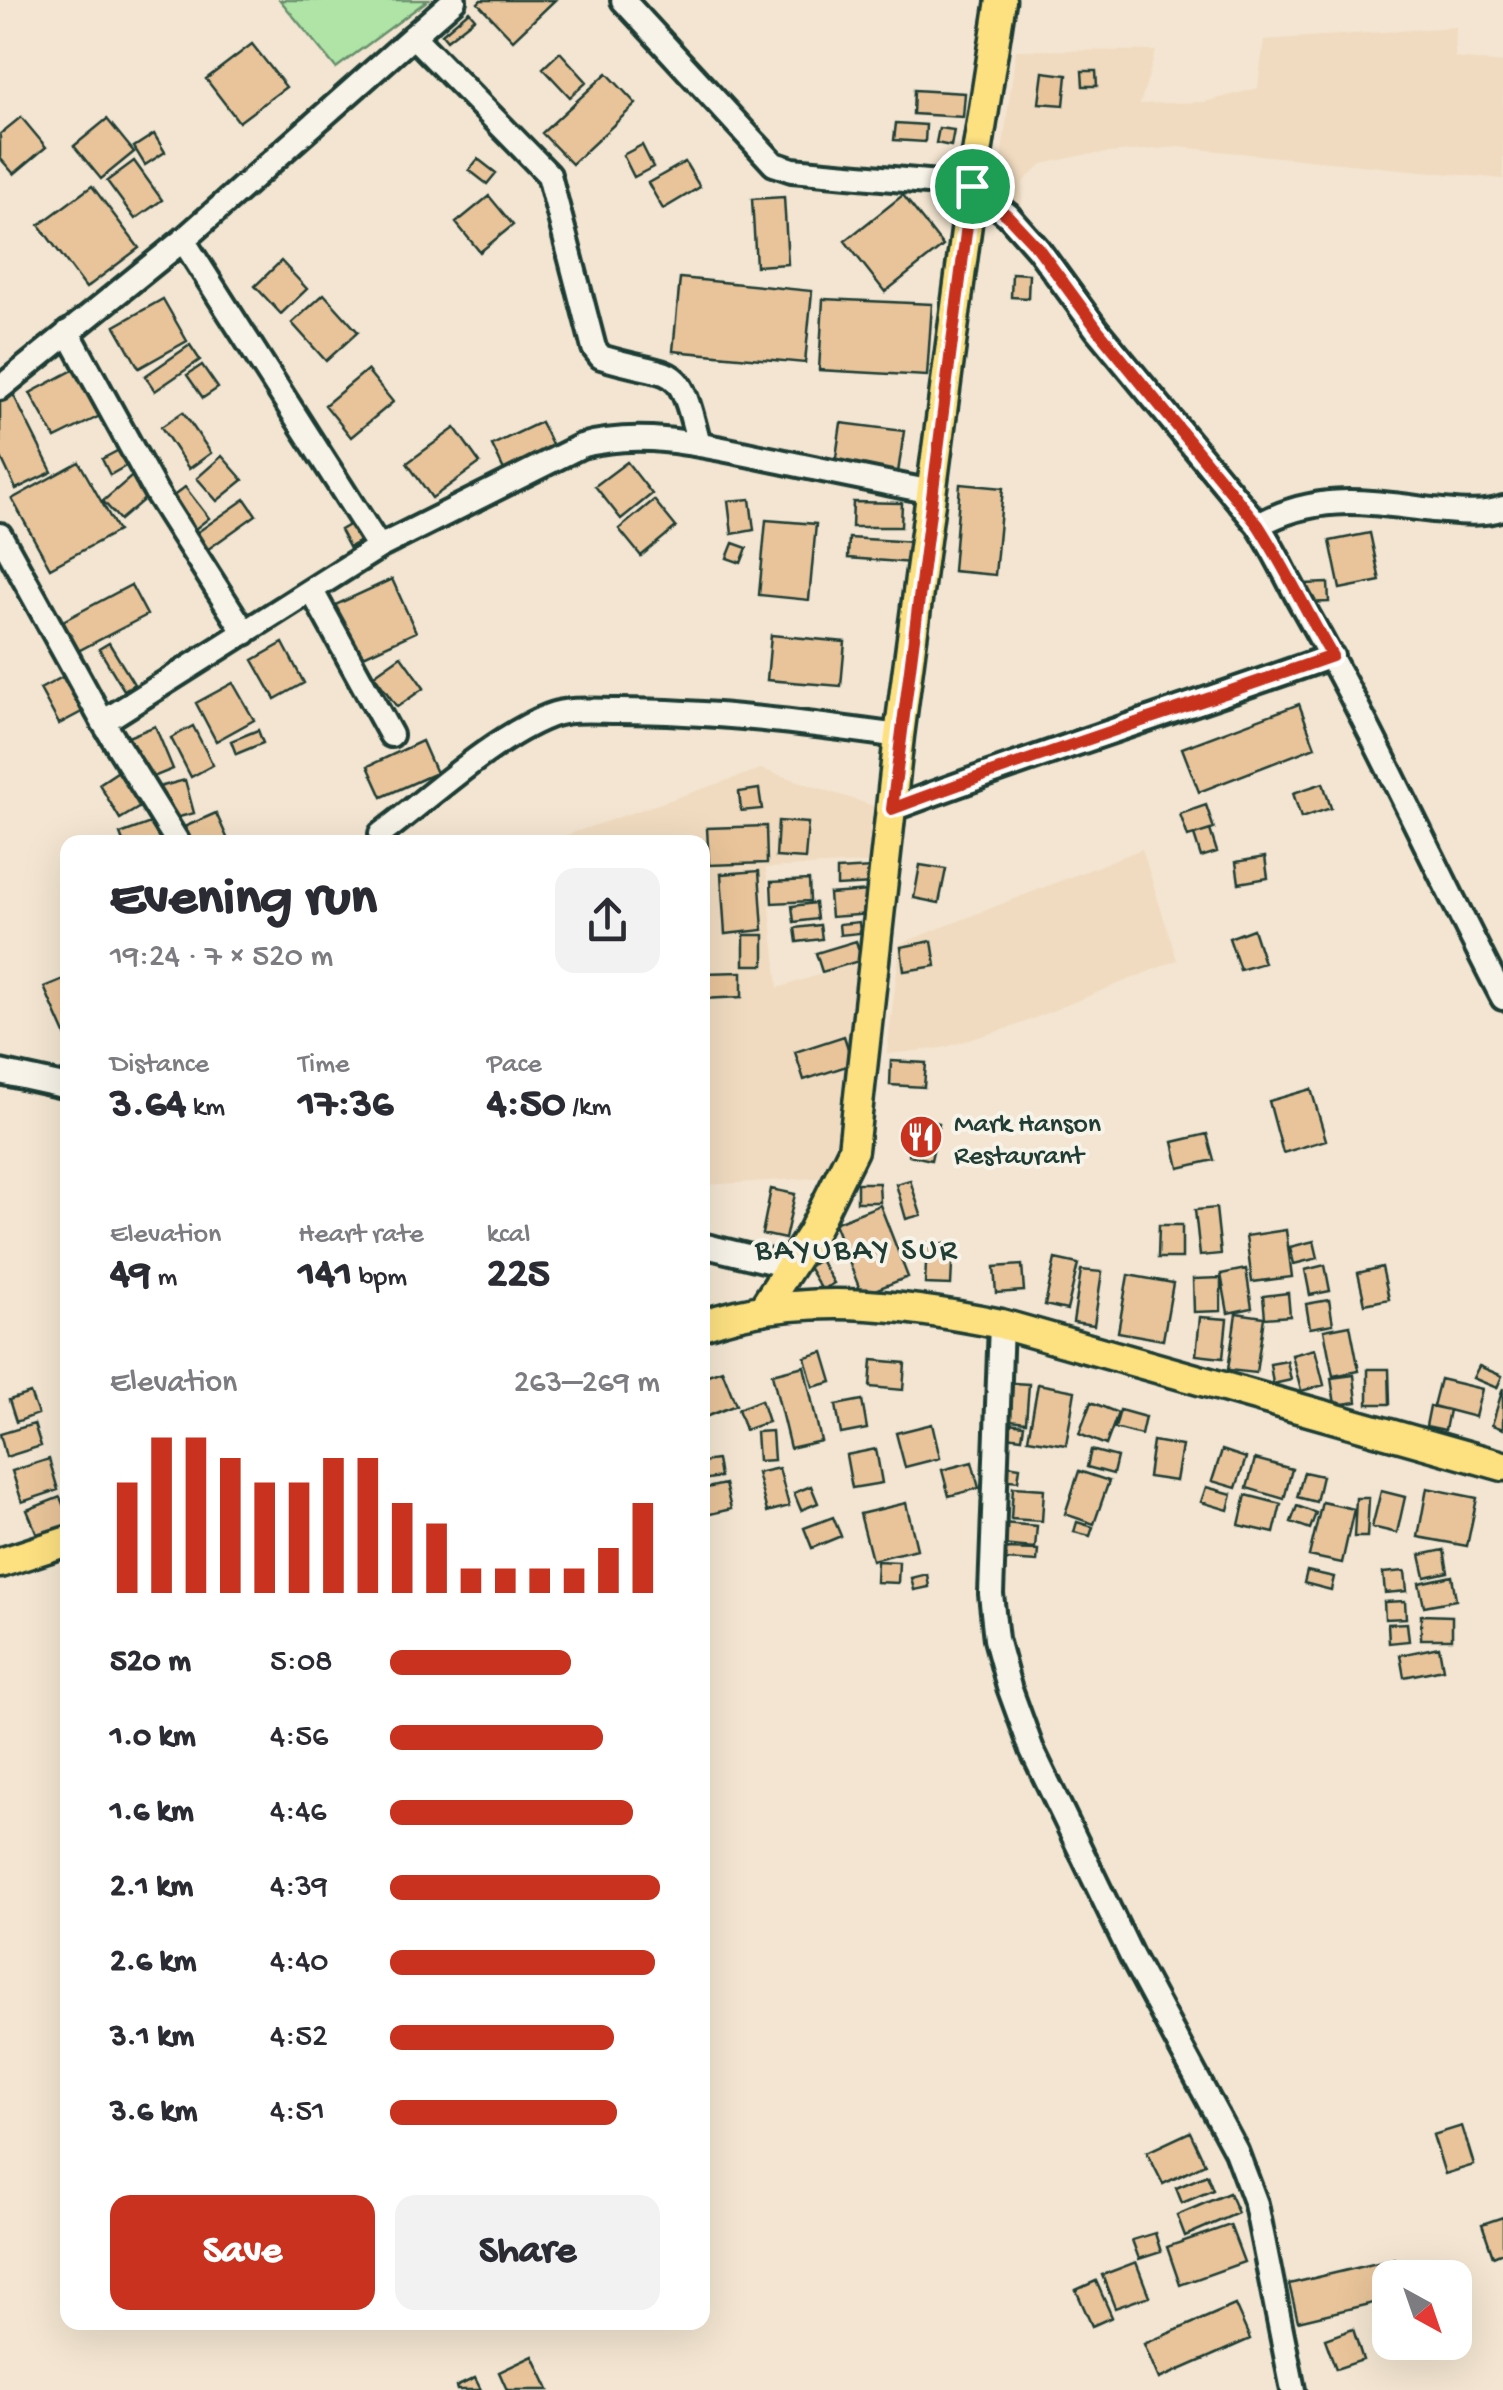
<!DOCTYPE html>
<meta charset="utf-8">
<style>
body{margin:0;font-family:"Gochi Hand",sans-serif;background:#f2f2f3;color:#2b2b33;height:100vh;display:flex;flex-direction:column;font-size:38px;white-space:nowrap}
*{box-sizing:border-box;margin:0}
p{font-size:32px;color:#7c7c81}
.icon{flex:none;width:55px;height:55px;fill:none;stroke:currentColor;stroke-width:2;stroke-linecap:round;stroke-linejoin:round}
.map{position:relative;flex:1;overflow:hidden}
.panel{position:absolute;left:60px;top:835px;width:650px;height:1495px;display:flex;flex-direction:column;background:#fff;border-radius:20px;box-shadow:0 10px 40px #0002}
.panel>*{flex:none}
.needle{width:65px;rotate:140deg}
.tools{position:absolute;left:1372px;top:2260px;display:grid;gap:20px}
.tools a{display:grid;place-items:center;width:100px;height:100px;border-radius:20px;background:#fff;box-shadow:0 10px 40px #0002;font-size:50px}
.pin{position:absolute;display:grid;place-items:center;width:85px;height:85px;color:#fff;margin:-42px;border:5px solid #fff;border-radius:50%;box-shadow:0 2px 10px #0007}
.round{display:grid;place-items:center;flex:none;width:105px;height:105px;border-radius:20px;background:#f2f2f3}
.head{display:flex;align-items:center;justify-content:space-between;height:170px;padding:0 50px}
h1{font-size:55px;font-weight:800;line-height:75px}
.stats{display:grid;grid-template-columns:repeat(3,1fr);gap:15px;height:170px;padding:10px 50px}
.stats div{display:grid;align-content:center}
.stats b{font-size:42px;font-weight:800}
.stats small{font-size:28px;font-weight:400}
.stats p{font-size:28px}
.chart{height:280px;padding:20px 50px}
.chart p{display:flex;justify-content:space-between}
.chart svg{width:100%;height:180px;margin-top:10px;stroke:#c8321e;stroke-width:6}
.primary-button{display:flex;gap:20px;margin-top:auto;padding:20px 50px}
.primary-button a{flex:1;height:115px;border-radius:20px;background:#c8321e;color:#fff;font-size:40px;font-weight:800;line-height:115px;text-align:center}
.primary-button a+a{background:#f2f2f3;color:#2b2b33}
ul{padding:0 50px;list-style:none;font-size:32px}
li{display:grid;grid-template-columns:160px 120px 1fr;align-items:center;height:75px}
li i{height:25px;border-radius:12px;background:#c8321e}
.map>svg:first-child{display:block}
.built{fill:#f0dbc0}
.green{fill:#afe4a6;stroke:#67906d;stroke-width:2.5}
.building{fill:#e9c49a;stroke:#1f3d34;stroke-width:2.5}
.lines{fill:none;stroke-linecap:round;stroke-linejoin:round}
.minor-casing{stroke:#1f3d34;stroke-width:30}
.major-casing{stroke:#1f3d34;stroke-width:35}
.minor{stroke:#f7f3e8;stroke-width:22}
.major{stroke:#fde080;stroke-width:28}
.route-casing{stroke:#fff;stroke-width:20}
.route{stroke:#c8321e;stroke-width:12}
.labels{text-anchor:middle;stroke-width:8;stroke-linejoin:round;paint-order:stroke}
.poi-label{font-size:28px;fill:#1f3d34;stroke:#f7f3e8;text-anchor:start}
.quarter-label{font-size:32px;letter-spacing:2.5px;fill:#1f3d34;stroke:#f7f3e8}
</style>
<div class="map">
<svg width="1503" height="2390" viewBox="0 0 1503 2390">
<rect width="100%" height="100%" fill="#f3e5d1"/>
<filter id="ink" filterUnits="userSpaceOnUse"><feTurbulence type="fractalNoise" baseFrequency=".01" numOctaves="2"/><feDisplacementMap in="SourceGraphic" scale="20" xChannelSelector="R" yChannelSelector="G"/><feConvolveMatrix kernelMatrix="1 2 1 2 8 2 1 2 1" color-interpolation-filters="sRGB"/></filter>
<g filter="url(#ink)">
<!-- built -->
<path class="built" d="M1456,27L1455,58L1503,63V179L1178,147L1083,155L1042,164L1023,182L1021,207L998,182L1016,50L1156,51L1140,104L1205,102L1258,88L1264,40Z
M761,769L883,809L880,862L766,868L778,988L868,959L851,1101L828,1177L703,1185L702,842H546Z
M1142,849L1177,960L1015,1026L942,1048L887,1054L900,944Z"/>
<!-- green -->
<path class="green" d="M280,0H428L336,68Z"/>
<!-- building -->
<path class="building" d="M481,0H555L513,40L478,3Z
M469,11L475,18L447,40L442,34Z
M252,44L286,87L239,122L206,79Z
M560,52L587,82L570,97L543,68Z
M1082,71H1096L1097,86H1083Z
M1043,72L1067,75L1064,105L1039,103Z
M607,73L636,104L572,164L542,133Z
M914,90L965,93L963,117L913,114Z
M21,117L46,147L14,174L0,158V134Z
M107,119L134,152L101,179L74,146Z
M896,123L926,125L925,142L894,140Z
M939,128L954,130L951,146L936,143Z
M154,134L165,152L145,165L134,147Z
M642,145L653,167L634,177L623,155Z
M478,159L496,173L487,184L469,170Z
M134,161L162,200L135,219L107,181Z
M685,162L700,187L663,209L648,183Z
M92,186L139,248L86,288L39,225Z
M903,195L943,246L885,292L845,241Z
M489,196L513,225L480,252L456,223Z
M784,197L788,264L756,266L752,199Z
M281,261L307,289L281,314L255,286Z
M1012,273L1029,274L1028,298L1011,297Z
M680,278L812,291L805,363L673,351Z
M324,294L358,332L326,361L292,323Z
M163,299L187,341L139,368L115,326Z
M823,299L932,304L927,376L819,370Z
M190,345L200,360L155,391L145,376Z
M202,365L218,388L203,398L187,375Z
M81,366L106,413L55,438L30,393Z
M367,370L393,402L351,437L325,405Z
M13,394L52,472L16,489L0,455V400Z
M183,412L211,453L189,469L161,427Z
M541,422L554,449L505,472L492,445Z
M841,423L904,431L898,473L835,464Z
M455,428L480,463L432,498L407,463Z
M123,448L131,463L110,475L102,459Z
M222,456L243,480L217,501L197,478Z
M79,462L118,531L50,568L12,499Z
M627,462L652,494L621,519L595,486Z
M137,472L154,491L120,520L103,501Z
M960,484L1003,488L995,575L953,571Z
M185,487L209,518L190,533L166,502Z
M245,499L256,515L204,552L192,536Z
M750,499L754,530L732,534L728,501Z
M654,500L676,527L641,556L619,529Z
M853,502L902,503L901,527H852Z
M359,519L369,536L349,547L340,530Z
M766,520L816,524L809,600L759,595Z
M1370,533L1380,581L1340,589L1330,541Z
M849,538L914,542L912,563L848,558Z
M733,543L747,548L741,563L727,558Z
M392,579L416,632L357,659L333,606Z
M1328,583L1329,602L1304,603L1303,584Z
M131,585L147,615L76,652L61,622Z
M771,635L845,642L841,686L767,680Z
M109,643L134,684L124,690L99,649Z
M283,643L304,683L275,699L253,660Z
M401,656L424,688L397,707L374,675Z
M72,672L91,707L59,724L40,689Z
M233,683L254,720L216,741L196,703Z
M1299,704L1315,747L1199,792L1182,748Z
M155,726L173,769L146,780L128,737Z
M193,726L213,765L191,777L171,738Z
M258,730L263,743L236,754L231,741Z
M422,741L436,773L382,797L368,766Z
M123,768L145,804L120,819L99,784Z
M185,780L194,813L168,820L159,787Z
M1323,783L1331,808L1301,818L1293,793Z
M759,789L762,809L741,811L739,792Z
M1206,805L1214,829L1188,837L1180,814Z
M216,813L229,842H188L182,828Z
M778,821L808,823L805,859L776,857Z
M153,822L161,842H123L120,834Z
M766,826L767,863L709,865L707,828Z
M1210,830L1217,852L1201,857L1194,835Z
M1265,857L1268,878L1239,883L1236,862Z
M920,865L946,869L939,903L914,898Z
M872,868L873,884L837,886V870Z
M759,871L763,930L725,934L721,874Z
M809,880L810,901L772,903L771,882Z
M869,891L871,914L831,917L829,894Z
M815,903L817,919L794,922L792,906Z
M859,922L860,933L840,935L839,924Z
M820,925L822,939L797,942L795,928Z
M1253,929L1264,963L1240,970L1229,938Z
M744,935H764V965H744Z
M856,941L862,960L822,972L816,953Z
M932,941L936,966L904,971L901,947Z
M742,972V997L702,999V973Z
M68,977V1041L44,987Z
M844,1036L853,1064L804,1080L795,1052Z
M891,1061L926,1063L924,1087L890,1085Z
M1311,1089L1326,1140L1283,1153L1269,1101Z
M917,1118L939,1123L931,1160L909,1155Z
M1207,1134L1214,1160L1179,1168L1173,1142Z
M910,1180L921,1215L906,1219L896,1184Z
M857,1183H879L880,1202H857Z
M771,1189L795,1194L785,1239L762,1234Z
M880,1205L908,1277L862,1295L834,1223Z
M1216,1208L1221,1254L1200,1256L1195,1210Z
M1159,1225H1182V1258H1158Z
M1286,1230L1292,1277L1252,1282L1246,1236Z
M1314,1241L1318,1258L1294,1264L1290,1247Z
M927,1243L953,1244L951,1285L925,1284Z
M1055,1259L1078,1264L1067,1310L1045,1305Z
M820,1260L834,1283L822,1290L808,1267Z
M1022,1265L1024,1291L996,1293L994,1267Z
M1325,1265L1330,1291L1310,1295L1305,1270Z
M1382,1267L1389,1299L1365,1304L1358,1273Z
M1246,1269L1252,1308L1228,1313L1221,1274Z
M1081,1270L1102,1272L1094,1325L1073,1322Z
M1128,1275L1173,1283L1163,1340L1118,1332Z
M1221,1278V1311L1194,1312L1193,1279Z
M1288,1293L1290,1316L1265,1318L1263,1296Z
M1329,1300L1333,1324L1310,1328L1306,1304Z
M1236,1313L1264,1317L1256,1373L1228,1370Z
M1200,1317L1227,1319L1223,1358L1196,1355Z
M1350,1325L1359,1371L1333,1376L1324,1330Z
M1315,1349L1324,1385L1301,1391L1292,1355Z
M823,1352L832,1382L813,1387L805,1357Z
M872,1360L905,1363L903,1390L870,1387Z
M1287,1361L1291,1380L1273,1384L1270,1364Z
M804,1366L821,1441L790,1448L772,1374Z
M1479,1366L1502,1376L1497,1388L1473,1378Z
M1368,1369H1389L1390,1404H1368Z
M722,1370L736,1405L703,1418L702,1377Z
M1354,1375L1357,1402L1335,1405L1331,1378Z
M1440,1379L1482,1389L1475,1417L1433,1406Z
M1013,1383L1029,1384L1026,1422L1010,1420Z
M1038,1384L1075,1391L1066,1445L1028,1439Z
M1503,1388V1429L1492,1425Z
M30,1393L38,1414L16,1422L9,1400Z
M761,1400L768,1422L745,1430L738,1409Z
M862,1400L867,1429L841,1434L836,1405Z
M1091,1402L1118,1413L1106,1445L1079,1434Z
M1430,1406L1449,1410L1445,1430L1426,1426Z
M1120,1410L1145,1417L1141,1435L1115,1428Z
M1008,1423L1024,1425L1022,1438L1006,1436Z
M34,1424L41,1446L6,1457L0,1434Z
M932,1424L940,1458L905,1467L896,1433Z
M772,1431L774,1460L758,1461L756,1432Z
M1153,1441L1182,1446L1176,1481L1148,1477Z
M876,1449L882,1483L852,1488L846,1455Z
M1091,1450L1117,1457L1113,1474L1087,1467Z
M1222,1450L1246,1458L1236,1488L1212,1481Z
M49,1459L58,1490L22,1502L12,1471Z
M1255,1459L1292,1469L1284,1499L1247,1488Z
M717,1460L720,1477L702,1480V1462Z
M972,1462L979,1488L949,1496L942,1470Z
M1001,1464L1020,1467L1018,1481L999,1479Z
M779,1468L789,1506L767,1512L757,1473Z
M1079,1471L1109,1481L1094,1524L1065,1514Z
M1304,1472L1322,1476L1316,1502L1297,1497Z
M725,1484L731,1509L702,1516V1489Z
M811,1486L818,1503L801,1510L794,1493Z
M1013,1487L1044,1489L1042,1521L1011,1519Z
M1206,1487L1232,1494L1228,1510L1201,1502Z
M1427,1488L1477,1498L1467,1546L1418,1537Z
M1381,1491L1405,1497L1397,1533L1372,1527Z
M1246,1495L1281,1504L1274,1533L1239,1525Z
M60,1497L68,1516V1527L39,1539L27,1510Z
M1356,1498H1369L1367,1537H1354Z
M1322,1502L1354,1509L1342,1563L1309,1556Z
M906,1503L917,1549L872,1560L860,1514Z
M1297,1506L1316,1513L1310,1529L1291,1522Z
M833,1517L841,1536L812,1548L804,1528Z
M1077,1522L1093,1527L1090,1536L1074,1532Z
M1002,1523L1037,1526L1035,1548L1000,1545Z
M1005,1549L1038,1550L1037,1562L1005,1560Z
M1444,1550L1448,1572L1425,1577L1420,1555Z
M877,1561L899,1562L898,1583L876,1582Z
M1307,1571L1334,1577L1331,1590L1304,1583Z
M1405,1571L1407,1591L1385,1593L1383,1573Z
M927,1574L929,1587L914,1590L911,1578Z
M1452,1576L1456,1600L1424,1606L1419,1583Z
M1405,1601L1406,1618L1385,1619L1384,1602Z
M1421,1615L1452,1616V1639H1421Z
M1407,1623L1409,1641L1389,1643L1388,1624Z
M1439,1647L1443,1669L1404,1677L1400,1655Z
M1462,2126L1474,2165L1445,2174L1433,2135Z
M1190,2132L1205,2164L1163,2184L1147,2152Z
M1207,2175L1213,2190L1182,2203L1176,2188Z
M1229,2193L1238,2213L1185,2236L1177,2215Z
M1503,2217V2252L1493,2256L1482,2224Z
M1230,2225L1244,2262L1180,2285L1167,2247Z
M1155,2233L1161,2252L1139,2259L1132,2240Z
M1394,2259L1398,2278H1390V2299L1298,2321L1289,2284Z
M1136,2262L1149,2296L1115,2308L1102,2275Z
M1096,2281L1112,2317L1092,2326L1076,2290Z
M1235,2305L1250,2339L1159,2379L1144,2344Z
M1353,2329L1363,2360L1336,2369L1325,2339Z
M533,2356L549,2390H507L499,2372Z
M475,2378L481,2390H457L456,2387Z"/>
<g class="lines">
<!-- minor casing -->
<g class="minor-casing">
<path id="minor" d="M623,0L774,164L792,170L972,186L1008,215L1038,249L1097,330L1258,525C1275,551 1287,578 1302,605C1375,733 1435,868 1503,998
M413,36L549,175L594,348L601,357C679,381 677,356 699,445
M183,240L379,547
M68,332L157,494L245,633
M0,388L183,240L454,0
M1258,525C1319,492 1367,502 1433,510C1456,512 1481,516 1503,508
M0,535L103,722L379,547L581,446C647,428 715,448 780,461C831,472 882,482 932,492
M312,591L391,735
M103,722L177,841
M892,809C1037,754 1186,708 1332,656
M381,834C430,797 493,738 549,716C569,708 596,711 618,711C712,711 806,723 899,736
M0,1072L68,1087
M702,1245L788,1266
M1001,1324L991,1594L996,1639L1009,1687L1032,1750L1132,1957L1236,2151L1256,2204L1293,2390"/>
</g>
<!-- major casing -->
<g class="major-casing">
<path id="major" d="M764,1307L812,1233L853,1150L899,736L972,186L1001,0
M702,1325C799,1291 903,1304 1001,1324L1503,1466
M0,1563L68,1541"/>
</g>
<!-- minor -->
<use href="#minor" class="minor"/>
<!-- major -->
<use href="#major" class="major"/>
</g>
</g>
<g class="lines" filter="url(#ink)">
<!-- route casing -->
<g class="route-casing">
<path id="route" d="M972,186L1008,216L1038,248L1098,330L1258,525C1285,567 1307,613 1332,656C1185,708 1037,754 892,809Z"/>
</g>
<!-- route -->
<use href="#route" class="route"/>
</g>
<!-- icons -->
<defs>
<g id="restaurant-disc" transform="scale(2.25)"><circle r="9.5" fill="#c8321e" stroke="#f7f3e8"/><path d="M-5-6h1v4h1v-4h1v4h1v-4h1v5L-1.5 .5V6h-2V.5L-5-1ZM5-6V6H3V1.5H1.5Q1.5-4 5-6Z" fill="#fff"/></g>
</defs>
<g fill-rule="evenodd">
<use href="#restaurant-disc" x="921" y="1137"/>
</g>
<g class="labels">
<!-- poi labels -->
<g class="poi-label">
<text x="954" y="1131">Mark Hanson<tspan x="954" dy="32">Restaurant</tspan></text>
</g>
<!-- quarter labels -->
<g class="quarter-label">
<text x="857" y="1258">BAYUBAY SUR</text>
</g>
</g>
</svg>
<div class="tools">
<a><svg class="needle" viewBox="-14 -14 28 28"><path d="M0-13l5 13h-10z" fill="#e53935"/><path d="M0 13l5-13h-10z" fill="#7c7c81"/></svg></a>
</div>
<div class="pin" style="left:972px;top:186px;background:#1e9e55"><svg class="icon" aria-label="arrive" viewBox="0 0 24 24"><path d="M6 21V4h12l-3 4 3 4H6"/></svg></div>
<section class="panel">
<div class="head"><div><h1>Evening run</h1><p>19:24 · 7 × 520 m</p></div><a class="round"><svg class="icon" aria-label="share" viewBox="0 0 24 24"><path d="M12 15V3M7 8l5-5 5 5M5 13v7h14v-7"/></svg></a></div>
<div class="stats">
<div><p>Distance</p><b>3.64<small> km</small></b></div>
<div><p>Time</p><b>17:36</b></div>
<div><p>Pace</p><b>4:50<small> /km</small></b></div>
</div>
<div class="stats">
<div><p>Elevation</p><b>49<small> m</small></b></div>
<div><p>Heart rate</p><b>141<small> bpm</small></b></div>
<div><p>kcal</p><b>225</b></div>
</div>
<div class="chart"><p><span>Elevation</span>263–269 m</p>
<svg viewBox="0 0 160 44" preserveAspectRatio="none"><path d="M5 44V17M15 44V6M25 44V6M35 44V11M45 44V17M55 44V17M65 44V11M75 44V11M85 44V22M95 44V27M105 44V38M115 44V38M125 44V38M135 44V38M145 44V33M155 44V22"/></svg>
</div>
<ul>
<li><b>520 m</b>5:08<i style="width:67%"></i></li>
<li><b>1.0 km</b>4:56<i style="width:79%"></i></li>
<li><b>1.6 km</b>4:46<i style="width:90%"></i></li>
<li><b>2.1 km</b>4:39<i style="width:100%"></i></li>
<li><b>2.6 km</b>4:40<i style="width:98%"></i></li>
<li><b>3.1 km</b>4:52<i style="width:83%"></i></li>
<li><b>3.6 km</b>4:51<i style="width:84%"></i></li>
</ul>
<div class="primary-button"><a>Save</a><a>Share</a></div>
</section>
</div>
